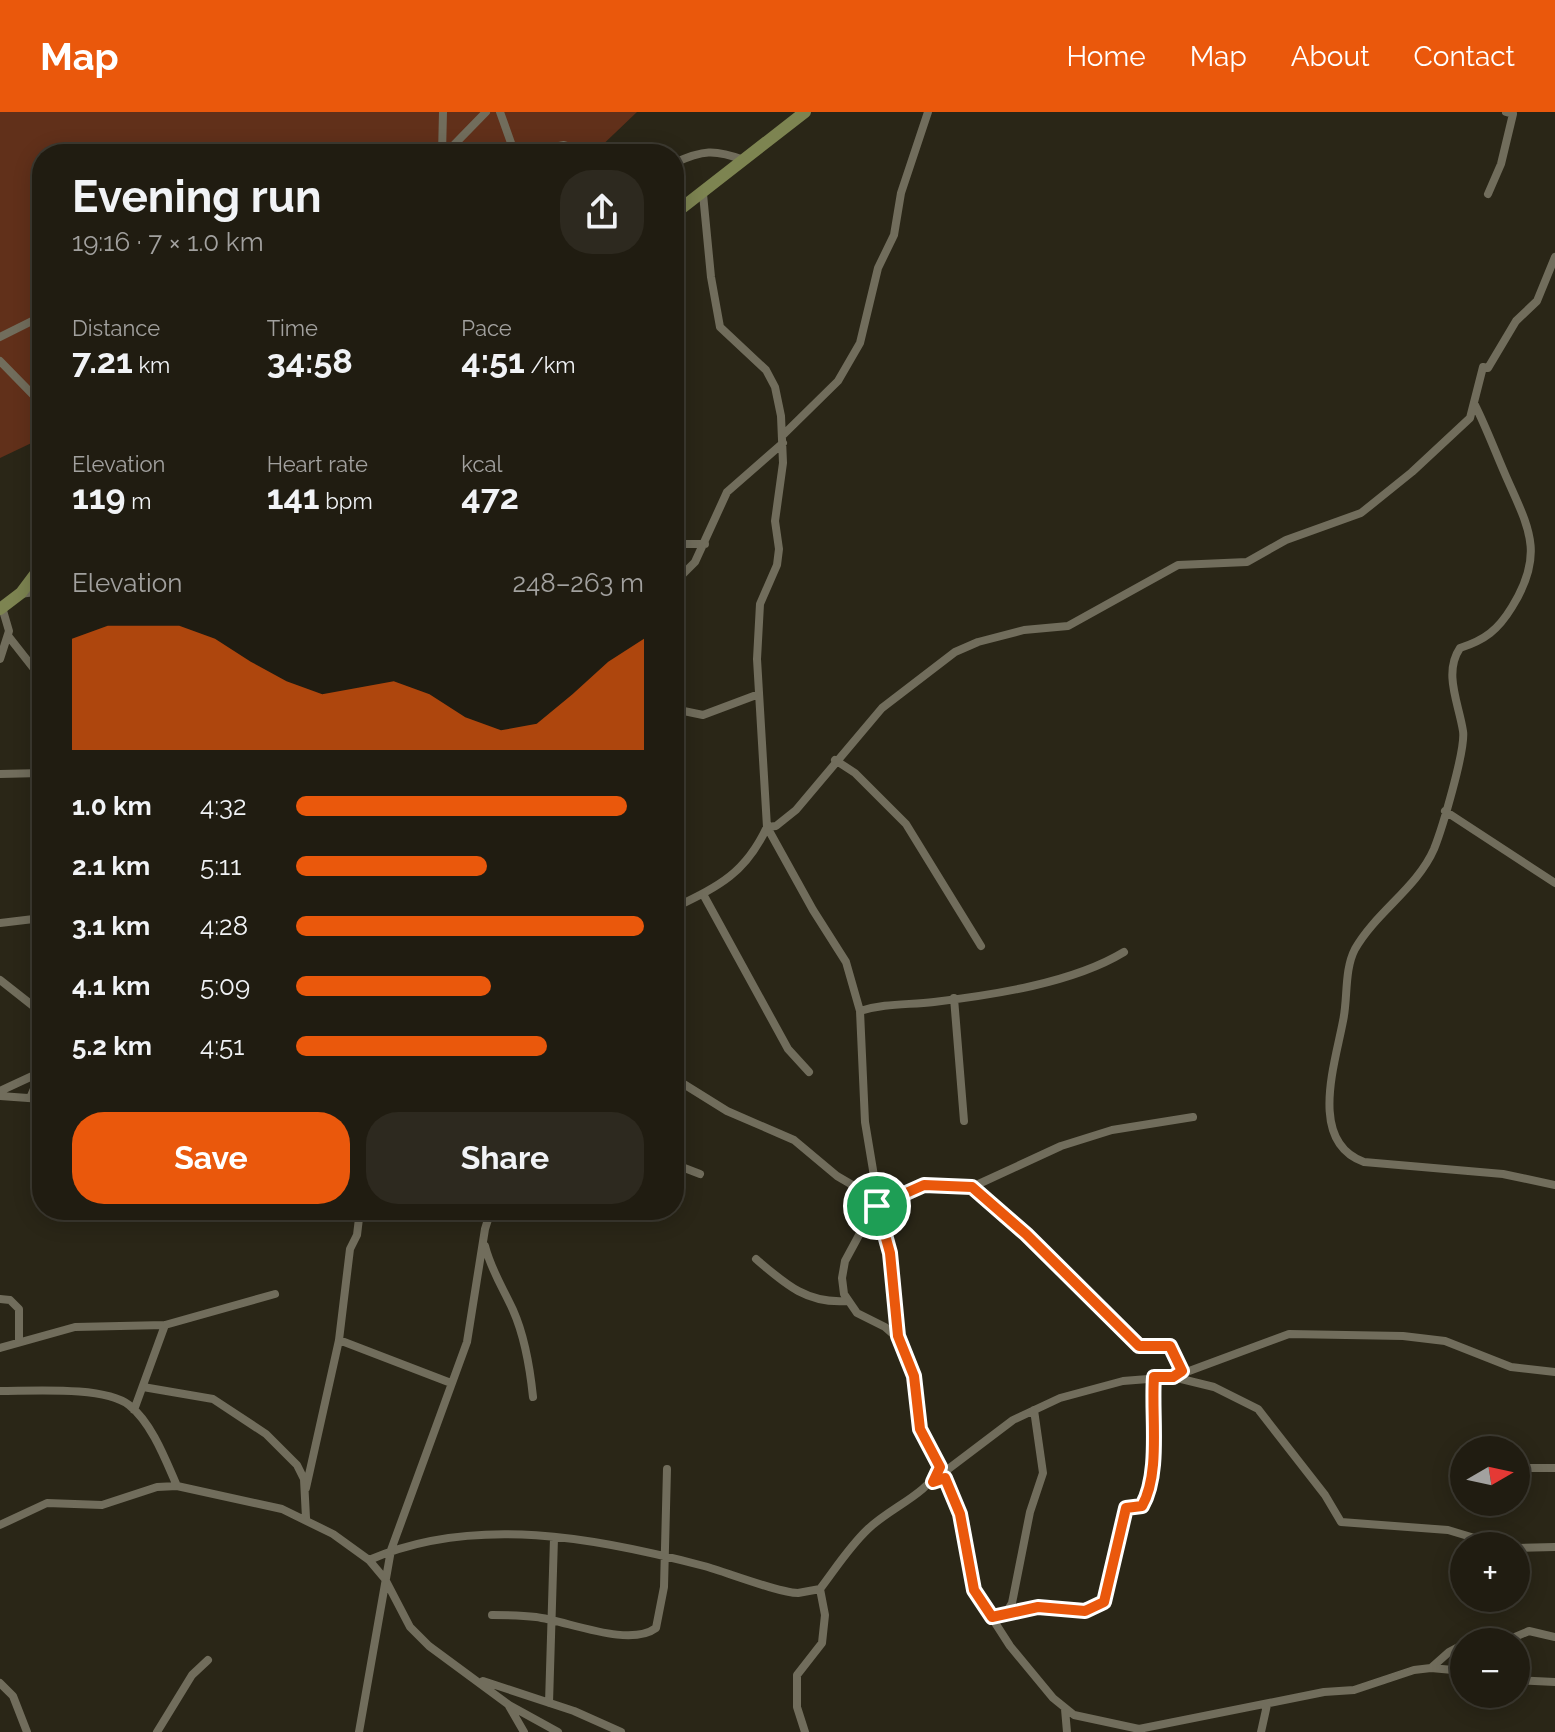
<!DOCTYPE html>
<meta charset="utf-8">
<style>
body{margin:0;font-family:Raleway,sans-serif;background:#2d291f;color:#f1f3f6;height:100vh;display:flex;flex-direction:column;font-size:30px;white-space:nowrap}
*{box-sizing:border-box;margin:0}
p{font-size:26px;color:#a2a19f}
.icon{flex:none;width:44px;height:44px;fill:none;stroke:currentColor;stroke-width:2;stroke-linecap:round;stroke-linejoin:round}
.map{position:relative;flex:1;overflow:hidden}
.side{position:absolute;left:32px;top:32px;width:652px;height:1076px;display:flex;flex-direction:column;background:#201c11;border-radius:32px;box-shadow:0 4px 20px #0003,0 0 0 2px #3d3a31}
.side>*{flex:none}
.needle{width:52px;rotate:81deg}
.controls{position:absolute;left:1450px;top:1324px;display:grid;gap:16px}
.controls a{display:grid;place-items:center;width:80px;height:80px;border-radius:50%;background:#201c11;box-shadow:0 4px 20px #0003,0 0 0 2px #3d3a31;font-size:40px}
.pin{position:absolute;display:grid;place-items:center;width:68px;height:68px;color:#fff;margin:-34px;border:4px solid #fff;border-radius:50%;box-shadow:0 2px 8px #0007}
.round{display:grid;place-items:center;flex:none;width:84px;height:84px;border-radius:32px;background:#2d291f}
.overview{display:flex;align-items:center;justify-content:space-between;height:136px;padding:0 40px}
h1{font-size:44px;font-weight:700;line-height:60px}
.metrics{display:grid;grid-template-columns:repeat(3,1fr);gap:12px;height:136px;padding:8px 40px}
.metrics div{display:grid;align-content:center}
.metrics b{font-size:34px;font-weight:700}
.metrics small{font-size:22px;font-weight:400}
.metrics p{font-size:22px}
.chart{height:224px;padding:16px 40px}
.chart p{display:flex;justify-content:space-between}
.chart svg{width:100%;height:144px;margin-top:8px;fill:#ea580c;opacity:.7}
.cta{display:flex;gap:16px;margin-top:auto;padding:16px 40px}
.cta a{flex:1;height:92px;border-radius:32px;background:#ea580c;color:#fff;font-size:32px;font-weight:700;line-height:92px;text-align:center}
.cta a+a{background:#2d291f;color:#f1f3f6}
ul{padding:0 40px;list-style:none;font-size:26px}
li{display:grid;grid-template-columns:128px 96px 1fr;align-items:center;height:60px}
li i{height:20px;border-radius:10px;background:#ea580c}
header{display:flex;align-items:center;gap:48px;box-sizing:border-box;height:112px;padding:0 40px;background:#ea580c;color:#fff}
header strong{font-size:38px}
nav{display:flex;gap:44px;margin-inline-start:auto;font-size:28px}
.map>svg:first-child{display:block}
.green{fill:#61301a}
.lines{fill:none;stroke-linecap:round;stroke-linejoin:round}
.street{stroke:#716d5c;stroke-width:8}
.secondary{stroke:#7d8451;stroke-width:12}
.route-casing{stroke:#fff;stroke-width:16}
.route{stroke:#ea580c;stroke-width:10}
</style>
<header>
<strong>Map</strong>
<nav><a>Home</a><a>Map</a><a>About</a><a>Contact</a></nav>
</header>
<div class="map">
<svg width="1555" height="1620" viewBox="0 0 1555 1620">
<rect width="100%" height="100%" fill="#2a2617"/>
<!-- green -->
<path class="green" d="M0,0H637L593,42H42V326L0,346Z"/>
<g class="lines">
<!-- street -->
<path class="street" d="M500,0L515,42
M442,42L443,0
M445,42L486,0
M519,42L564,33L595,42
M674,51C703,38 714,37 744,48
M703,82L711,165L720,215L766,258L775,275L781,304L783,351L775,409L779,437L777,453L760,492L757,547L767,715L813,798L846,850L860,899L865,1010L878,1088L845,1149L842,1166L844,1182L857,1201L885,1215L902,1230L914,1264L920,1317L960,1402L974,1478L1010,1534L1053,1586L1074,1603L1139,1617L1324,1580L1354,1578L1414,1558L1431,1556L1449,1540L1464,1532
M1488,82L1501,52L1513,2L1506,0
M0,225L42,204
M0,249L42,292
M1475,293C1486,315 1495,339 1505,362C1528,415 1546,440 1512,495C1498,518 1485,528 1460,536C1443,561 1459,592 1463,619C1466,637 1442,717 1434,737C1417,776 1376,800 1355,837C1344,858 1348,887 1343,909C1335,952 1308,1030 1364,1050L1503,1062L1555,1073
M782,324L838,269L860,231L878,156L894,123L901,81L928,0
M674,432H705
M674,471L695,450L727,380L783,331
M20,482L42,479
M9,525L42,567
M0,547L9,519L2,495
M674,597L703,603L759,582
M835,648L855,661L906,712L981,834
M0,662L42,661
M1445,699L1555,771
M703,782L788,937L809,960
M674,796C719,774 745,762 767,715L776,714L796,698L882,596L955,540L978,530L1024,518L1068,514L1178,453L1247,450L1286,428L1361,401L1412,360L1470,306L1483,255L1488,256L1516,209L1537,189L1555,145
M0,811L42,806
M0,868L42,901
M954,886L964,1009
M674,889L676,893
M860,899C885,891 908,893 934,890C993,883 1073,871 1124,840
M674,966L727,999L794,1028L837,1064L878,1088L890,1141L898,1224
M0,979L41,960
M0,984L42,987
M30,986L42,958
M674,1052L700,1062
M972,1075L1026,1122L1139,1234H1170L1182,1259
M877,1094L924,1073L972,1075L1061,1034L1112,1018L1193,1005
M485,1134C491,1158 503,1176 513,1198C525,1225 530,1256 533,1285
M756,1147C785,1172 807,1192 847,1189
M0,1187L10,1188L19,1197V1228
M339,1228L451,1271
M0,1236L75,1215L165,1213L275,1182
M1173,1265L1214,1275L1258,1297L1325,1383L1341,1410L1448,1418L1501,1434
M143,1275L213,1287L266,1322L297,1353L304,1367L306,1406
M0,1279C33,1279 104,1274 129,1293C152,1311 166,1349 177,1374
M134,1298L165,1213
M1516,1356H1555
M943,1361L1013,1308L1060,1286L1123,1269L1173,1265L1289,1222L1403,1224L1445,1229L1511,1255L1555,1260
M306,1376L339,1228L350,1137L357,1123L360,1098
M0,1413L47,1391L102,1393L157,1375L177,1374L282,1397L333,1422L369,1448L385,1467L410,1515L429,1534L509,1593L558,1620
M1516,1436L1555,1435
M369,1448C474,1402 598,1426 704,1454C726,1460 779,1481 798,1481L820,1477C836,1456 849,1435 868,1417C891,1395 928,1382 940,1355
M1007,1499L1038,1495L1085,1499L1104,1490L1126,1396L1139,1395L1148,1384L1153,1352L1154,1265
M492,1503C506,1503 521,1503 536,1505C568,1509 629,1536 656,1516L664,1475L667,1357
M992,1505L1007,1499L1012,1491L1030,1400L1043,1361L1034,1298
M1503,1530L1529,1519L1555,1525
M1431,1556L1464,1559
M1516,1568L1555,1570
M483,1569L574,1599L621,1620
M0,1571L13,1584L27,1620
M549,1591L554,1426
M509,1594L524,1620
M1065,1597L1067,1620
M157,1620L192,1563L208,1548
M359,1620L391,1438L467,1230L485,1117L491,1098
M805,1620L797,1595V1563L822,1531L825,1503L820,1477
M1261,1620L1267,1593"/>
<!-- secondary -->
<path class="secondary" d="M674,102L805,0
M0,497L21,481L42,453"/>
</g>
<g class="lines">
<!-- route casing -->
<g class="route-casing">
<path id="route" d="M924,1073L972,1075L1026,1122L1139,1234H1170L1182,1259L1173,1265H1154C1151,1302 1161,1361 1142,1394L1126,1396L1104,1490L1085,1499L1038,1495L992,1505L974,1478L960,1402L945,1366L933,1370L940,1355L920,1317L914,1264L898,1224L890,1141L877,1094Z"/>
</g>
<!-- route -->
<use href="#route" class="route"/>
</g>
</svg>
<div class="controls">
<a><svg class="needle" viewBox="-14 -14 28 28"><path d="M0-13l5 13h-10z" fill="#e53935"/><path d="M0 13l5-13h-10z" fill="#a2a19f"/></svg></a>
<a>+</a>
<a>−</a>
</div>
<div class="pin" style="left:877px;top:1094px;background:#1e9e55"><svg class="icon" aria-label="arrive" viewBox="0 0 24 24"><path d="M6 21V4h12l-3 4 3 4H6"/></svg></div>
<section class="side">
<div class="overview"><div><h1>Evening run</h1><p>19:16 · 7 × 1.0 km</p></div><a class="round"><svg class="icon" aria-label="share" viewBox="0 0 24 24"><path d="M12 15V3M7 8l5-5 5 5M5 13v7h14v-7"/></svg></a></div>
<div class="metrics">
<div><p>Distance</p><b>7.21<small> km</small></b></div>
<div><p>Time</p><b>34:58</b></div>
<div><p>Pace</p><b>4:51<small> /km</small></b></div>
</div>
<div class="metrics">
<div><p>Elevation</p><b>119<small> m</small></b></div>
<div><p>Heart rate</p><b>141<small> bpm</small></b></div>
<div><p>kcal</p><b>472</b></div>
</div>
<div class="chart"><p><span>Elevation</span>248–263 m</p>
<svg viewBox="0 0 160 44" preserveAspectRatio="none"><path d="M0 44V10L10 6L20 6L30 6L40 10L50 17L60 23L70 27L80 25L90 23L100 27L110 34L120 38L130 36L140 27L150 17L160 10V44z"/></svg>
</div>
<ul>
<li><b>1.0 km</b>4:32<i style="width:95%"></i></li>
<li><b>2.1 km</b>5:11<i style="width:55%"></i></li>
<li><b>3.1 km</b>4:28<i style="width:100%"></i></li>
<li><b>4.1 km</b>5:09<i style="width:56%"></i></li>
<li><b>5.2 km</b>4:51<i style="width:72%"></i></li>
</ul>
<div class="cta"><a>Save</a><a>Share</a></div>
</section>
</div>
